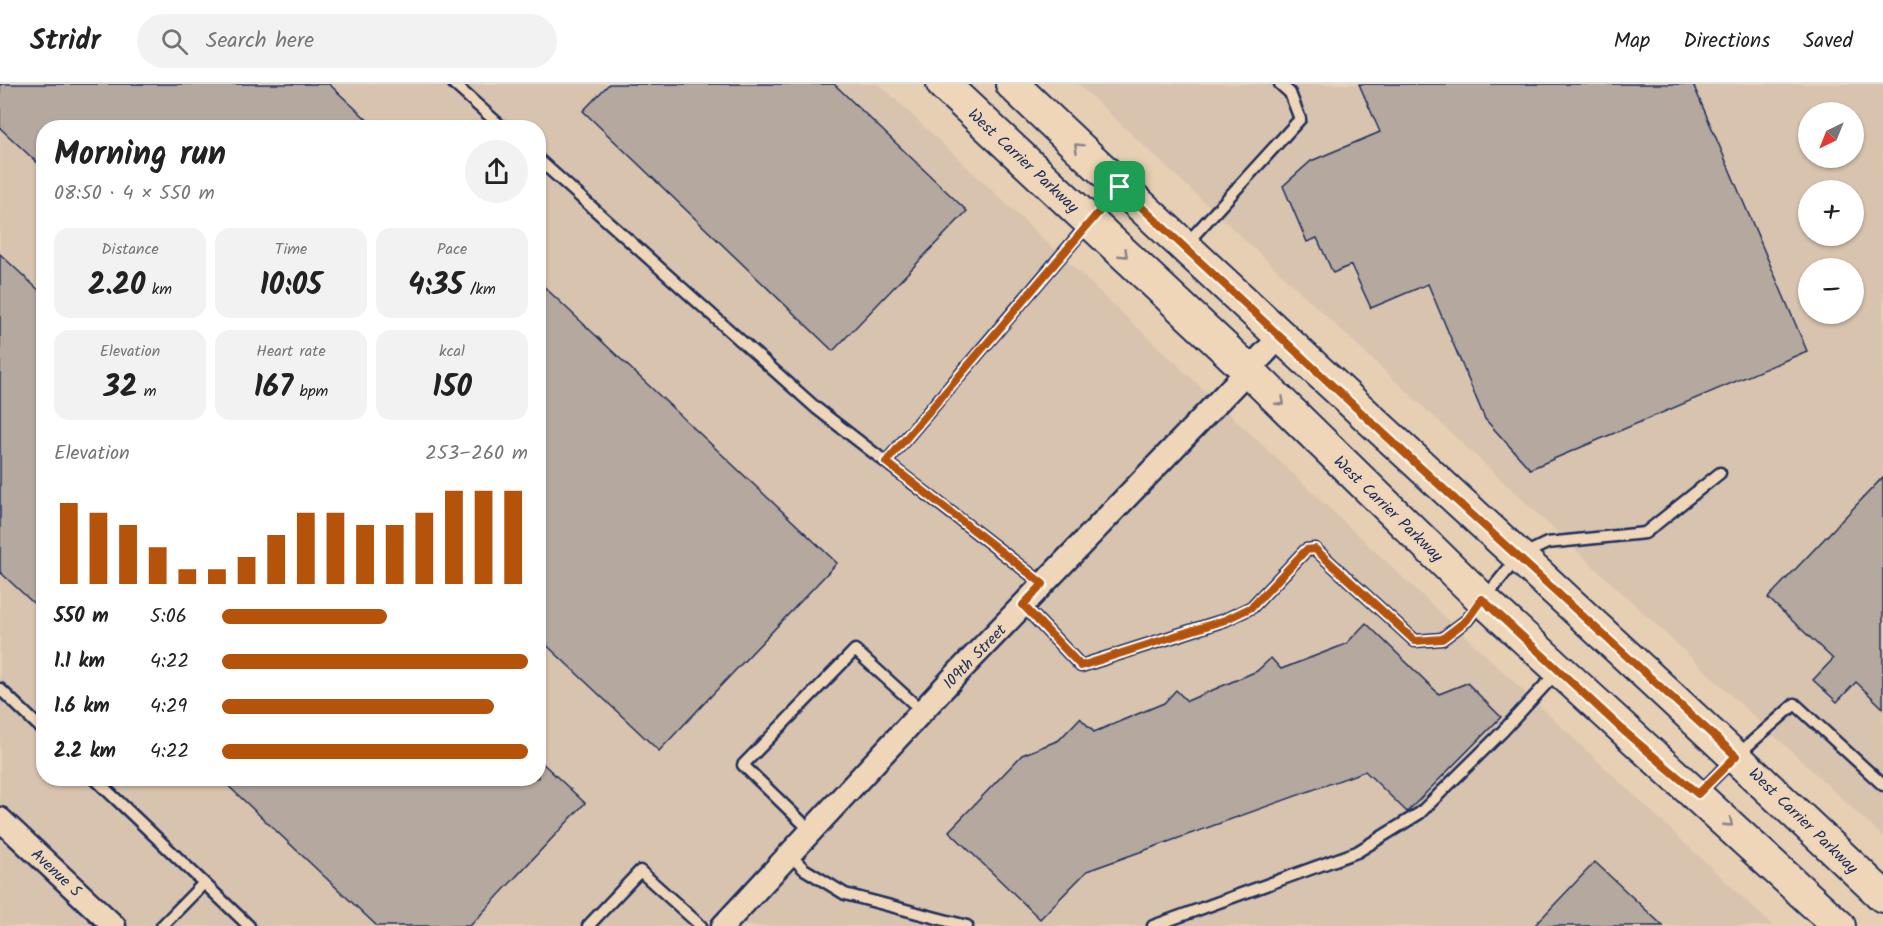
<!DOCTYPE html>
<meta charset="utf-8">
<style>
body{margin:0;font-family:Kalam,sans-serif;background:#f2f2f2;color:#222;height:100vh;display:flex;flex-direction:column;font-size:22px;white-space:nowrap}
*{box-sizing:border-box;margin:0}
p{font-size:20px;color:#767676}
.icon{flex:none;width:33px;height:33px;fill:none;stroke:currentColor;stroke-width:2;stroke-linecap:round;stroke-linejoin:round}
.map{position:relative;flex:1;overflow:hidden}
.details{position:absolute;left:36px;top:36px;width:510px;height:666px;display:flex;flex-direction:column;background:#fff;border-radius:24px;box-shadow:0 2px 4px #0004}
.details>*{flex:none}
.needle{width:39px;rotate:223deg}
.controls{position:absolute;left:1798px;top:18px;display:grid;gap:12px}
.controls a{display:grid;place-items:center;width:66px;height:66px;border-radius:50%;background:#fff;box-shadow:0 2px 4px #0004;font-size:30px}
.pin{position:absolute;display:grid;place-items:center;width:51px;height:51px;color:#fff;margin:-26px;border-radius:12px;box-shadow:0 3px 9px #0006}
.round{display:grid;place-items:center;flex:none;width:63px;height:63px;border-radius:32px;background:#f2f2f2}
.summary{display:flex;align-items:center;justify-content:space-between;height:102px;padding:0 18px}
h1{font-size:33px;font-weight:600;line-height:45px}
.figures{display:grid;grid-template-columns:repeat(3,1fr);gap:9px;height:102px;padding:6px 18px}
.figures div{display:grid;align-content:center;border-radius:15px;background:#f2f2f2;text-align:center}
.figures b{font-size:30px;font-weight:600}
.figures small{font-size:16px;font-weight:400}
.figures p{font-size:16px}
.chart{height:168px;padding:12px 18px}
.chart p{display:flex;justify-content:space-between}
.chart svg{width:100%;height:108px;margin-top:6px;stroke:#b45309;stroke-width:6}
ul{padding:0 18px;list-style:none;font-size:20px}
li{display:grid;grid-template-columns:96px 72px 1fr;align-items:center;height:45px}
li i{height:15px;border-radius:8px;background:#b45309}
header{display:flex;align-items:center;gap:36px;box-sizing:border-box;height:84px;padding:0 30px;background:#fff;border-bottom:2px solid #e0e0e0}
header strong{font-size:28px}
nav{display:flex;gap:33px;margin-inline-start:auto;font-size:21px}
.search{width:420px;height:54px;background:#f2f2f2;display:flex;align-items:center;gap:15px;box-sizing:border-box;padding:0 21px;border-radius:33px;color:#767676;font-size:22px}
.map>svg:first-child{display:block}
.built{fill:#d8c3ae;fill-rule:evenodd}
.building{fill:#b4a89f;stroke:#1b2f5e;stroke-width:1.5}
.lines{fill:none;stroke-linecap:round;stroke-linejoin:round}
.lane-casing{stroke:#1b2f5e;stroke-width:15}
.street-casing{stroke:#1b2f5e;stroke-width:27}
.secondary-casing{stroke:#1b2f5e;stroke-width:36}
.lane{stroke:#f0d6b8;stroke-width:10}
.street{stroke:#f0d6b8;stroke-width:22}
.secondary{stroke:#f0d6b8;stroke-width:32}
.oneway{stroke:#86828b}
.route-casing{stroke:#fff;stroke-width:12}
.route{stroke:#b45309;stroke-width:8}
.labels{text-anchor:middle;stroke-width:5;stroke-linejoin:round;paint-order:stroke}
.street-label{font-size:16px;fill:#1b2f5e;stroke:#f0d6b8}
</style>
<header>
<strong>Stridr</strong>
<div class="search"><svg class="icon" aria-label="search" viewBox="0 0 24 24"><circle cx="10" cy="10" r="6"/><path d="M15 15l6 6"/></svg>Search here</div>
<nav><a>Map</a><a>Directions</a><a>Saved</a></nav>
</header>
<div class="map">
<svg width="1883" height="842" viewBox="0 0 1883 842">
<rect width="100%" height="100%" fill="#e7cfb4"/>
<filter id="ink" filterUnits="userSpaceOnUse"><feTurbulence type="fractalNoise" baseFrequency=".0167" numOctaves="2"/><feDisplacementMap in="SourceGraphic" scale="12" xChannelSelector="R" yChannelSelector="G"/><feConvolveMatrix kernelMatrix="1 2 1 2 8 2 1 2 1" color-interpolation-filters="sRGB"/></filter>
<g filter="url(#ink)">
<!-- built -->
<path class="built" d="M0,0H879L1773,842H0ZM44,44H538V694H44Z
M1078,0H1883V753ZM1809,28H1854V74H1809ZM1809,106H1854V152H1809ZM1809,184H1854V230H1809Z"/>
<!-- building -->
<path class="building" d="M0,0H329L376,44H44V85L0,44Z
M609,0H834L967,127L833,267L583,27Z
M1359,0H1693L1807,267L1530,385L1485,335L1428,200L1371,224L1351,181L1333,189L1317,154L1307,158L1283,102L1311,77L1380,48Z
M0,170L44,211V529L0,488Z
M538,197L837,479L659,667L538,553Z
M1883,393V624L1856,598L1837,618L1813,596L1833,575L1768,514Z
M1366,539L1439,610L1467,599L1501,633L1407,728L1365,687L1087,787L1040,835L949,747L1022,671L1059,656L1080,634L1094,648L1164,619L1176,606L1187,617L1257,587L1271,574L1281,585L1346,560Z
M538,675L585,719L470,842H377L220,694H538Z
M1595,778L1663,842H1534Z"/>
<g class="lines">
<!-- lane casing -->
<g class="lane-casing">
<path id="lane" d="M454,0L503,44
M538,75L816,324L1043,500
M1186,160L1300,35L1290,9L1280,0
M886,378L1118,105
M1023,521L1081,582L1225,536L1252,523L1306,466L1315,465L1415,557L1442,555L1467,536L1518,473L1547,459L1645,449L1720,389
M0,605L44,647
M94,694L249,842
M1698,710L1736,672L1795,620L1883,701
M811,747L743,681L855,566L922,627
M789,770L804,785L845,810L967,842
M162,842L204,799
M588,842L640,787L701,842
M1153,842L1357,768L1420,729L1502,648L1557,588"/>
</g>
<!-- street casing -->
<g class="street-casing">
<path id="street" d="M0,735L114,842
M723,842L952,595L1280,253"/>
</g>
<!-- secondary casing -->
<g class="secondary-casing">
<path id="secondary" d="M943,0L1249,287L1482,515L1839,842
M1012,0C1299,274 1595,538 1883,812"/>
</g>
<!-- lane -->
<use href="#lane" class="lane"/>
<!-- street -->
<use href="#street" class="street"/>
<!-- secondary -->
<use href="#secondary" class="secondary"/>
</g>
<!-- one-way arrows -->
<defs><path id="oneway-chevron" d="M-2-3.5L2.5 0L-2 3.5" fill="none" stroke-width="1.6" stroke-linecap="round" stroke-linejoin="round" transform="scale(1.5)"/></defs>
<g class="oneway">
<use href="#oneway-chevron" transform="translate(1078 63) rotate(-136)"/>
<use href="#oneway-chevron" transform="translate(1124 170) rotate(43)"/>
<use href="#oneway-chevron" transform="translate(1281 318) rotate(44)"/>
<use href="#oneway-chevron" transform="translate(1729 739) rotate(43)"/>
</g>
</g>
<g class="lines" filter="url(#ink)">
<!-- route casing -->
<g class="route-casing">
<path id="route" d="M1120,103L1411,375L1736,672L1698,710L1625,648L1482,515L1467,536L1442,555L1415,557L1315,465L1306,466L1252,523L1225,536L1081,582L1023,521L1043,500L886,378Z"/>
</g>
<!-- route -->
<use href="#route" class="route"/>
</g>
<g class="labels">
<!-- street labels -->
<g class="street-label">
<text transform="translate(1024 76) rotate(43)" y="6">West Carrier Parkway</text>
<text transform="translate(1389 424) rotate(44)" y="6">West Carrier Parkway</text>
<text transform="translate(974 572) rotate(-46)" y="6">109th Street</text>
<text transform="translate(1804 736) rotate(44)" y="6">West Carrier Parkway</text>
<text transform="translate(57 788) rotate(43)" y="6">Avenue S</text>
</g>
</g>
</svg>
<div class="controls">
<a><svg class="needle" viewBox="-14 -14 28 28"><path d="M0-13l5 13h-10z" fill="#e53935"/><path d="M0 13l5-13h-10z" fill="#767676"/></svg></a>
<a>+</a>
<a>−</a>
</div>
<div class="pin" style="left:1120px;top:103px;background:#1e9e55"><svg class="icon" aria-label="arrive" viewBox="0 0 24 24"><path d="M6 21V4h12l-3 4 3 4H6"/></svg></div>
<section class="details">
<div class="summary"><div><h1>Morning run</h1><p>08:50 · 4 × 550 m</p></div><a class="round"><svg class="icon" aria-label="share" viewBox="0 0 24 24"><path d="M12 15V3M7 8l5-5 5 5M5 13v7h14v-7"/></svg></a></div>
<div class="figures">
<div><p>Distance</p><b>2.20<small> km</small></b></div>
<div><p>Time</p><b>10:05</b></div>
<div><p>Pace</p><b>4:35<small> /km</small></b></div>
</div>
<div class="figures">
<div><p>Elevation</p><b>32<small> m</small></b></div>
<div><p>Heart rate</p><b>167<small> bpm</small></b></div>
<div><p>kcal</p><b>150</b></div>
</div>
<div class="chart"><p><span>Elevation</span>253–260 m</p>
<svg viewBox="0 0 160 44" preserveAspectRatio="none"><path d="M5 44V11M15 44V15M25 44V20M35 44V29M45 44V38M55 44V38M65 44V33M75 44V24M85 44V15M95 44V15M105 44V20M115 44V20M125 44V15M135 44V6M145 44V6M155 44V6"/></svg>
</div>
<ul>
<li><b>550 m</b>5:06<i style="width:54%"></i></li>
<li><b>1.1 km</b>4:22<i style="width:100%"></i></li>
<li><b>1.6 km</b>4:29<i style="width:89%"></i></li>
<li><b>2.2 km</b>4:22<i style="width:100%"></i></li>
</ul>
</section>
</div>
